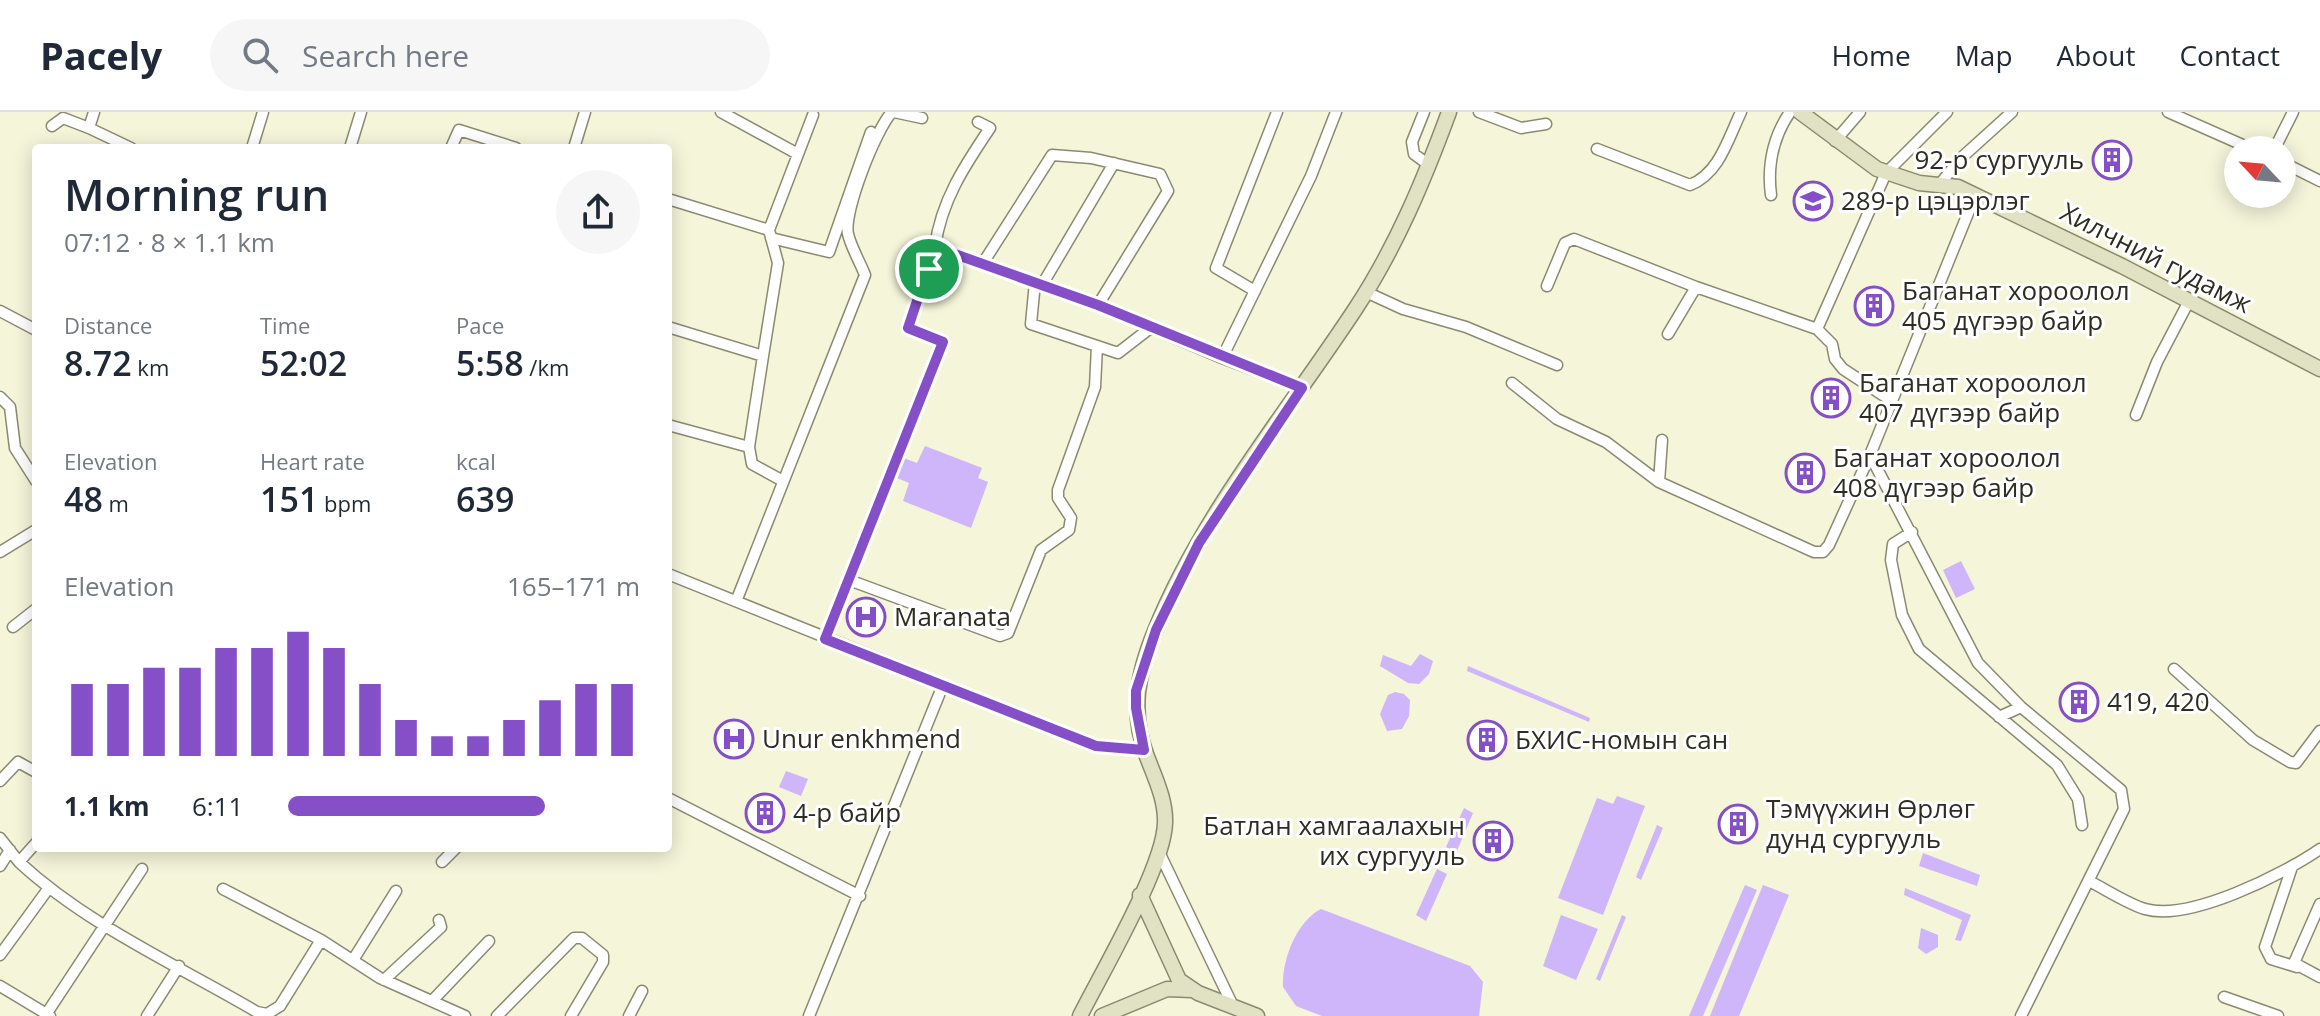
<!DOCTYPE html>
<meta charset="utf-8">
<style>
body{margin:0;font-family:"Open Sans",sans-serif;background:#f6f6f7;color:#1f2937;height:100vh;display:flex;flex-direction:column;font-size:30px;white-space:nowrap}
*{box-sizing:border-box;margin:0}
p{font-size:26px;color:#747a83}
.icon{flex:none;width:44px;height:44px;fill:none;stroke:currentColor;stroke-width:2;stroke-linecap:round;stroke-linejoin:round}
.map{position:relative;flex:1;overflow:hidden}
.details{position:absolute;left:32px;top:32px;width:640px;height:708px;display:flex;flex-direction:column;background:#fff;border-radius:8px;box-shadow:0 4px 20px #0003}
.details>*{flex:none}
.needle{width:52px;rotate:296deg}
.fabs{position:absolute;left:2224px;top:24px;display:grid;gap:16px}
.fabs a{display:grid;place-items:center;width:72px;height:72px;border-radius:50%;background:#fff;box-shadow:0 4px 20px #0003;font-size:40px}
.pin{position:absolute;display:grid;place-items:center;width:68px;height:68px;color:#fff;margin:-34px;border:4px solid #fff;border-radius:50%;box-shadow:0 2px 8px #0007}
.round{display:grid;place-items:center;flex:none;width:84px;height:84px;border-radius:42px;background:#f6f6f7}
.summary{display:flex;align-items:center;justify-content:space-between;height:136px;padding:0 32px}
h1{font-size:44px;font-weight:600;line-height:60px}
.metrics{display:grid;grid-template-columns:repeat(3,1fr);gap:12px;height:136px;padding:8px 32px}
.metrics div{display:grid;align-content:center}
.metrics b{font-size:34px;font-weight:600}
.metrics small{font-size:22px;font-weight:400}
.metrics p{font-size:22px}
.chart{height:224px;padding:16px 32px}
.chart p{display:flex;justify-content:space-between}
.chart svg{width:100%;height:144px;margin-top:8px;stroke:#854fc7;stroke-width:6}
ul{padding:0 32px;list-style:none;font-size:26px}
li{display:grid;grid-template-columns:128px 96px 1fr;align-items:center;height:60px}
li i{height:20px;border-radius:10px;background:#854fc7}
header{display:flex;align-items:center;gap:48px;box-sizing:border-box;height:112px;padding:0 40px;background:#fff;border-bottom:2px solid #e0e1e3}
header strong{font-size:38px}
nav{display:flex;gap:44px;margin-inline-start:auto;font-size:28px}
.search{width:560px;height:72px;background:#f6f6f7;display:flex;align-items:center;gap:20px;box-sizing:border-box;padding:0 28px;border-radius:44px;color:#747a83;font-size:30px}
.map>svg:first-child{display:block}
.green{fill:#cfb5fa}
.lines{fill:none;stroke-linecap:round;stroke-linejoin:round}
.minor-casing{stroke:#8a8a71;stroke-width:13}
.secondary-casing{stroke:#8a8a71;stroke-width:17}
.minor{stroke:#fff;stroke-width:10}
.secondary{stroke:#e1e1c4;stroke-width:14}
.route-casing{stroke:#fff;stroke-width:16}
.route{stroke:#854fc7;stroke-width:10}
.labels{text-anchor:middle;stroke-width:6;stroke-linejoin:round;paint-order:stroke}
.poi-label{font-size:26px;fill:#2d2d22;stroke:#fff;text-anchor:start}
.street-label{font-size:26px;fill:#2d2d22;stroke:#fff}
</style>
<header>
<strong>Pacely</strong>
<div class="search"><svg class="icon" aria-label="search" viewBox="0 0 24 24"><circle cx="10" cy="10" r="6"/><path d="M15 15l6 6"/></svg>Search here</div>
<nav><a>Home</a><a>Map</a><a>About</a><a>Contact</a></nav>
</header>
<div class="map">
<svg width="2320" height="904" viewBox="0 0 2320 904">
<rect width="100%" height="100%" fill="#f4f5d9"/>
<!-- green -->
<path class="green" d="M925,334L982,356L978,366L988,370L971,416L903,389L909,371L890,363L898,344L917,351Z
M1961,449L1975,477L1956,486L1943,458Z
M1420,542L1433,549L1429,562L1419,572L1408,571L1380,554L1383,543L1411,554Z
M1468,554L1590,606L1589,610L1467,559Z
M1395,580L1404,582L1410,588L1409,604L1402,617L1387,619L1380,602L1388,583Z
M786,659L808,667L801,684L779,675Z
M1617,684L1645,694L1603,803L1558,786L1597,686L1613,692Z
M1464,696L1473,701L1456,741L1446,735Z
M1657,713L1663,716L1641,768L1636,765Z
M1923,741L1980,763L1977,774L1919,754Z
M1437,757L1447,762L1426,809L1416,803Z
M1745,773L1757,778L1703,904H1689Z
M1763,773L1789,783L1739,904H1710Z
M1905,776L1971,803L1961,829L1955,828L1962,808L1904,783Z
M1321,797L1470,854L1483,870L1479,904H1322L1296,894L1283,875C1282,848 1296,810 1321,797Z
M1561,803L1598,817L1576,868L1543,854Z
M1622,803L1626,805L1600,869L1596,867Z
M1921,816L1938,823V835L1926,842L1918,836Z"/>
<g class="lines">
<!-- minor casing -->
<g class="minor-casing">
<path id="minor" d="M94,0L89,16L131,36
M721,0L796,41
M894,0L922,6
M1424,0L1412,30L1414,42L1429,53
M1479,0L1521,16L1546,12
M2168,0L2254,38
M978,10L990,16C965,53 941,89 935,135L1098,193L1222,246
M52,14L63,6L89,16
M1835,29L1860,0
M252,36L263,0
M350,36L361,0
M451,36L459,18L516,36
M574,36L585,0
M1597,37L1690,73C1719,62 1728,27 1741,0
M2274,38L2293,0
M2282,50L2320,69
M1940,72L1960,47L2012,0
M1771,83C1767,52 1773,25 1790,0
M1975,84L1870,343L1978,551L2021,595L2121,678L2124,697L2021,904
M668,87L769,118L778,151L763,244L668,215
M769,118L813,3
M771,126L829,140L871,20
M983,151L1052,43L1091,46L1160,62L1168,79L1098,193
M1035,170L1031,212L1118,241L1149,217
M1042,173L1114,51
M1547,174L1565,131L1574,127L1696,175
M1255,179L1216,156L1277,0
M1366,180L1403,197L1466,215L1557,253
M0,199L36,218
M1817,217L1832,232L1835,247L1843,257L1892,289
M1668,222L1696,175L1817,217L1886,61L1947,0
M1512,271L1557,307L1606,330L1659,370
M1302,276L1222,246L1311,64L1336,0
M0,285L10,295L15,336L36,369
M2136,303L2157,250L2189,189
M668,313L749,335L763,244
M1662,328L1659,370L1814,440H1823L1829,433L1870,343
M749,335L752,352L783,369
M1912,420L1893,432L1891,448L1902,503L1919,537L2057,653L2078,687L2082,713
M0,440L36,418
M668,462L1096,634L1144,638
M849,468L1000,524L1008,521L1041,438L1069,418L1071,406L1058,386V378L1095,275L1097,234
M737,487L865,163C860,150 851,135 848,122C843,100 876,17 892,0
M13,515L36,497
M825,527L943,230L908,216L935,135
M2174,557L2253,628L2290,650L2296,651L2320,619
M1999,605L2021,595
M0,669L18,650L36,660
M668,686L860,784
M0,726L19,750L36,731
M1159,740L1233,894
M19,750C87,813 177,853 257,900L267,902L280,894L321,828
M442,750L456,736
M0,754L10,738
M2292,755L2265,835L2271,847L2297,855
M2089,769C2107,778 2126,791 2145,797C2189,810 2284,762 2320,737
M223,777L321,828L380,866L465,904
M2320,792L2294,851L2320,865
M0,843L48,777
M353,848L396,779
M384,868L441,815L439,808
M0,874L50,904
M2224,885L2278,904
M432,889L489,829
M45,904L142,757
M147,904L179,854
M497,904L574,826H582L603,843V850L571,904
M629,904L642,879
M809,904L943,573"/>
</g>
<!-- secondary casing -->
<g class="secondary-casing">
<path id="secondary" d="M1800,0L1877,57L1919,71L1958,75L2122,154L2320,257
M1140,783L1179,868L1198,881L1257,904
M1080,904C1102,860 1164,755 1165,711C1166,687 1154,664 1146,642C1130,598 1138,561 1155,519C1202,402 1287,301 1356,196C1396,135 1424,68 1449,0
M1102,904L1167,877L1192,878"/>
</g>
<!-- minor -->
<use href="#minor" class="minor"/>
<!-- secondary -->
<use href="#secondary" class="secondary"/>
</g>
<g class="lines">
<!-- route casing -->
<g class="route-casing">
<path id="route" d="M935,135L1098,193L1302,276L1199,431L1156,518L1136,579V596L1144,638L1096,634L825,527L943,230L908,216Z"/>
</g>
<!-- route -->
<use href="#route" class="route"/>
</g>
<!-- icons -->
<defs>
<g id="building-ring" transform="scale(2)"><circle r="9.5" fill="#fff" stroke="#854fc7" stroke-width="1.5"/><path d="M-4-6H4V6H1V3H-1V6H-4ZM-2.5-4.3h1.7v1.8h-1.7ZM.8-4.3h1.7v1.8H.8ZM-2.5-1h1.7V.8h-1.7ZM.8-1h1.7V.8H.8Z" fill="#854fc7"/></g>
<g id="school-ring" transform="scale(2)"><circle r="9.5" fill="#fff" stroke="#854fc7" stroke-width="1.5"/><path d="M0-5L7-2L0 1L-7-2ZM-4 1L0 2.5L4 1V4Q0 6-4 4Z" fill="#854fc7"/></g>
<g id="hospital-ring" transform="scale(2)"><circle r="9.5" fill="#fff" stroke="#854fc7" stroke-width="1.5"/><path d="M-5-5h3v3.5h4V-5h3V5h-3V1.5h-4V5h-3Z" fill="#854fc7"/></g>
</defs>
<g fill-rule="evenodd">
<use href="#building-ring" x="2112" y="48"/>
<use href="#school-ring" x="1813" y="89"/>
<use href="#building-ring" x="1874" y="194"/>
<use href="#building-ring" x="1831" y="286"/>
<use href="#building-ring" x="1805" y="361"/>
<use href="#hospital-ring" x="866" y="505"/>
<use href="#building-ring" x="2079" y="590"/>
<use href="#hospital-ring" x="734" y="627"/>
<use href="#building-ring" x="1487" y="628"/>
<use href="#building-ring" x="765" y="701"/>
<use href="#building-ring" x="1738" y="712"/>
<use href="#building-ring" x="1493" y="729"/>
</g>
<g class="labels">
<!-- poi labels -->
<g class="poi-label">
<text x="2084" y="57" text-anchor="end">92-р сургууль</text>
<text x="1841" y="98">289-р цэцэрлэг</text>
<text x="1902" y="188">Баганат хороолол<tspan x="1902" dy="30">405 дүгээр байр</tspan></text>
<text x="1859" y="280">Баганат хороолол<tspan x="1859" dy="30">407 дүгээр байр</tspan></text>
<text x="1833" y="355">Баганат хороолол<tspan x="1833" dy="30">408 дүгээр байр</tspan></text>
<text x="894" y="514">Maranata</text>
<text x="2107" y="599">419, 420</text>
<text x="762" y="636">Unur enkhmend</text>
<text x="1515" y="637">БХИС-номын сан</text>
<text x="1766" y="706">Тэмүүжин Өрлөг<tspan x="1766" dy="30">дунд сургууль</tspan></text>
<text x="793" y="710">4-р байр</text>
<text x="1465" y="723" text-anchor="end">Батлан хамгаалахын<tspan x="1465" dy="30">их сургууль</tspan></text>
</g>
<!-- street labels -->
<g class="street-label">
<text transform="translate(2156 146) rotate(27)" y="9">Хилчний гудамж</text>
</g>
</g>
</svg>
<div class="fabs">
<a><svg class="needle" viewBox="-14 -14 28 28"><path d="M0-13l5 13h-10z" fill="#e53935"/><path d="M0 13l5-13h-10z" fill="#747a83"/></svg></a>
</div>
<div class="pin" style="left:929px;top:157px;background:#1e9e55"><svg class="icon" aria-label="arrive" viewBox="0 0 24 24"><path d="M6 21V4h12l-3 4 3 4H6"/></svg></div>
<section class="details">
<div class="summary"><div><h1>Morning run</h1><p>07:12 · 8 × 1.1 km</p></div><a class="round"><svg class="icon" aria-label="share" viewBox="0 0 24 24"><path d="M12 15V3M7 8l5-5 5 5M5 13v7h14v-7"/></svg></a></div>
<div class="metrics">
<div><p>Distance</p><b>8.72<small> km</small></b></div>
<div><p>Time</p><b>52:02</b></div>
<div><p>Pace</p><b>5:58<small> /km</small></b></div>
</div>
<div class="metrics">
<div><p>Elevation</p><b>48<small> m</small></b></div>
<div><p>Heart rate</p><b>151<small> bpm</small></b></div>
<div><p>kcal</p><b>639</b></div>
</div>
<div class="chart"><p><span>Elevation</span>165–171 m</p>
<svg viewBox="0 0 160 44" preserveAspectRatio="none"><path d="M5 44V22M15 44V22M25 44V17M35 44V17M45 44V11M55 44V11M65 44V6M75 44V11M85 44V22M95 44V33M105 44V38M115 44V38M125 44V33M135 44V27M145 44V22M155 44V22"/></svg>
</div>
<ul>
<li><b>1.1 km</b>6:11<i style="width:73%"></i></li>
</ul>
</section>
</div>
